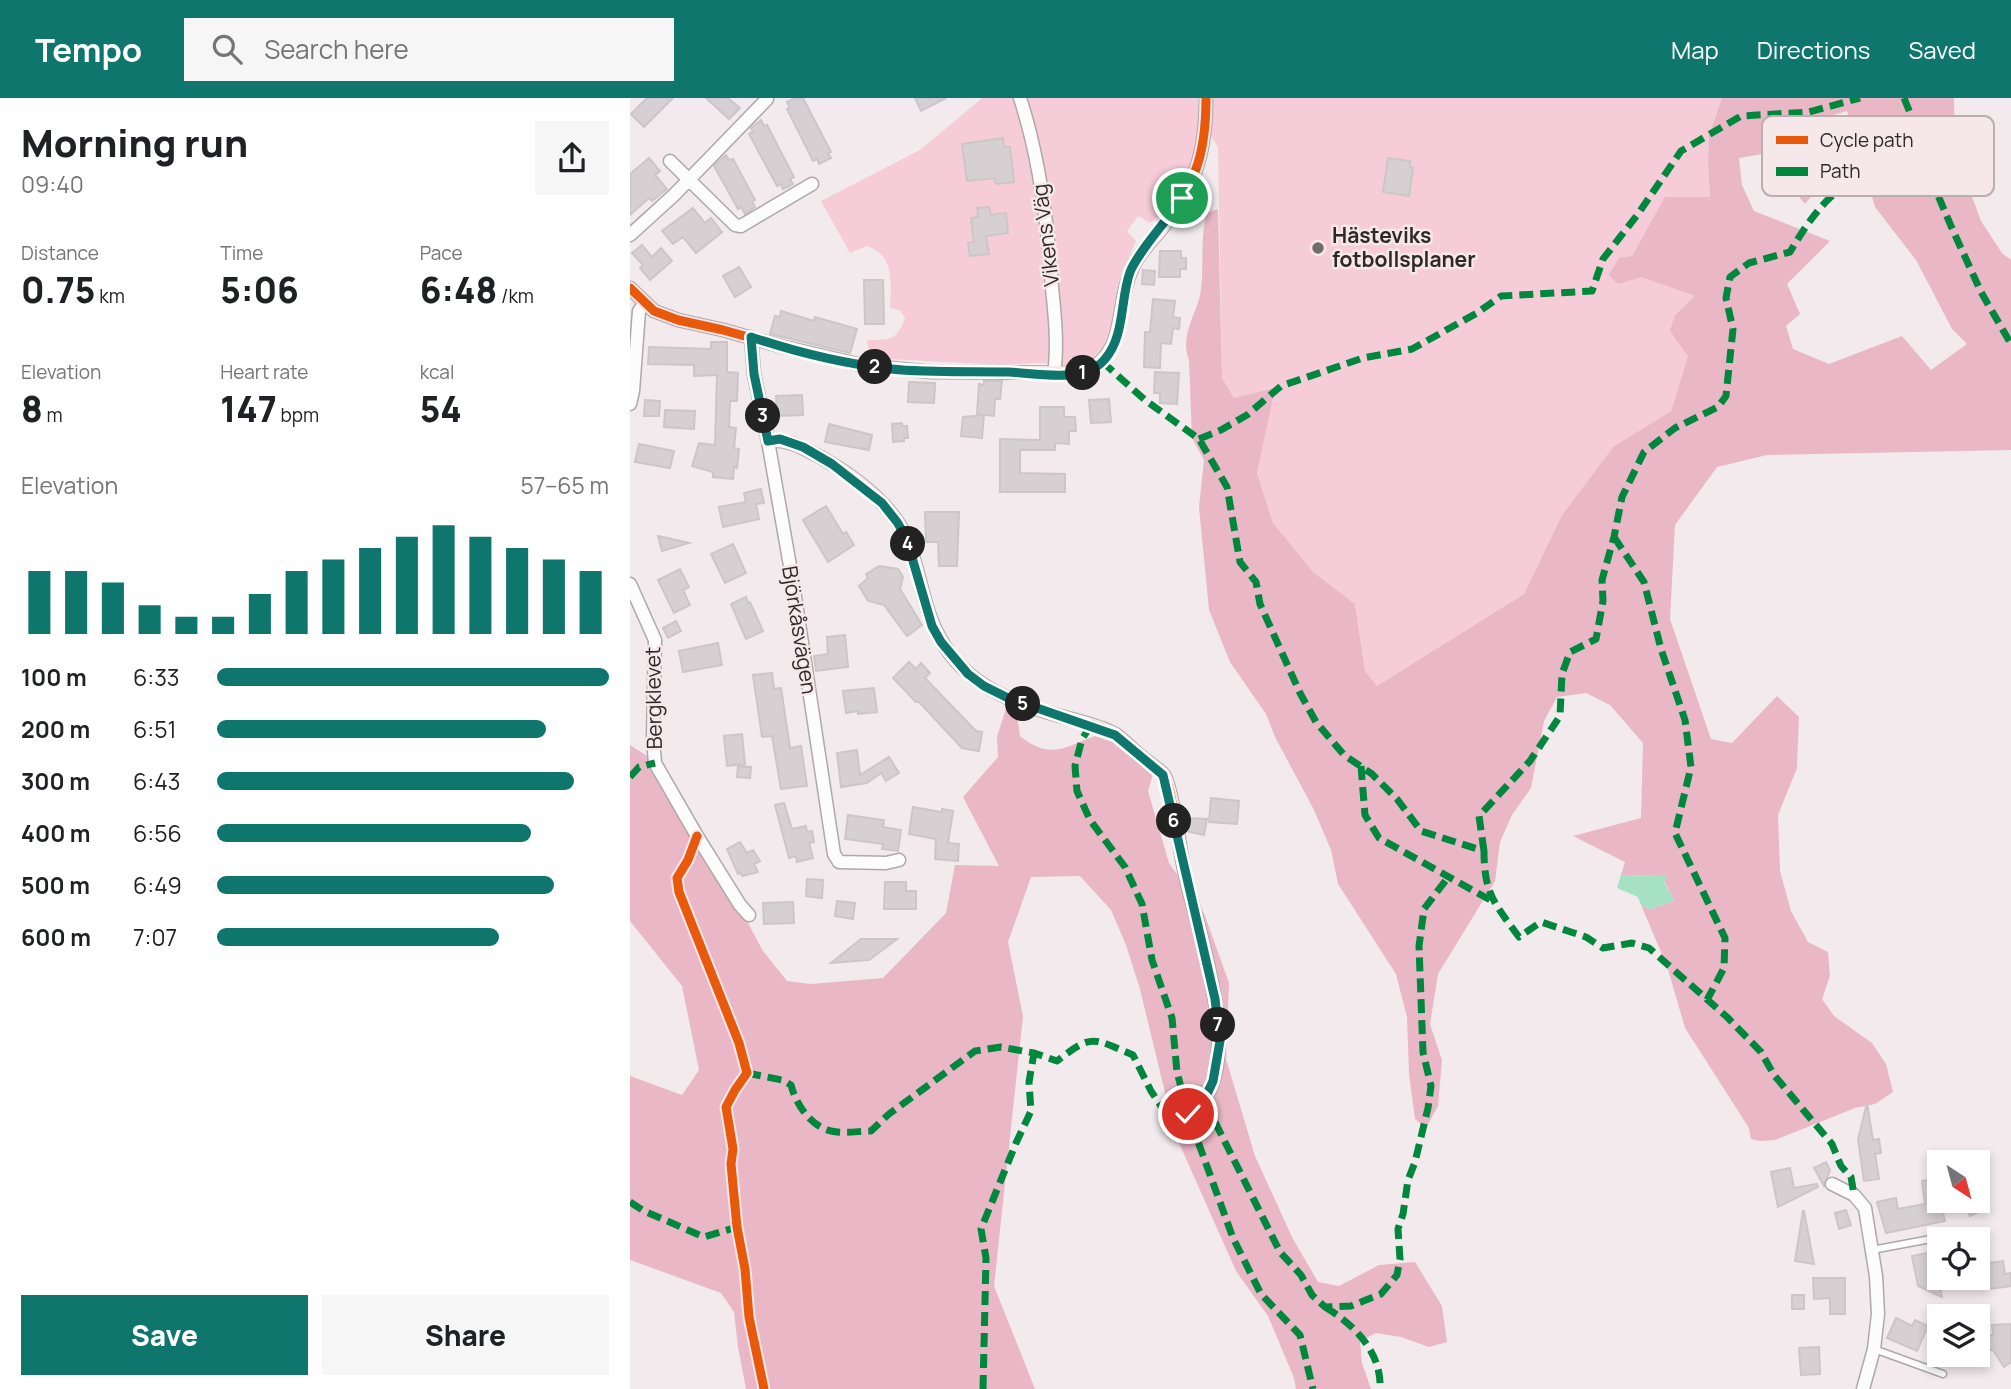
<!DOCTYPE html>
<meta charset="utf-8">
<style>
body{margin:0;font-family:Manrope,sans-serif;background:#f6f6f6;color:#202124;height:100vh;display:flex;flex-direction:column;font-size:26px;white-space:nowrap}
*{box-sizing:border-box;margin:0}
p{font-size:23px;color:#757577}
.icon{flex:none;width:38px;height:38px;fill:none;stroke:currentColor;stroke-width:2;stroke-linecap:round;stroke-linejoin:round}
.map{position:relative;flex:1;overflow:hidden}
.panel{display:flex;flex-direction:column;background:#fff;width:630px}
.panel>*{flex:none}
.needle{width:46px;rotate:144deg}
.buttons{position:absolute;left:1297px;top:1052px;display:grid;gap:14px}
.buttons a{display:grid;place-items:center;width:63px;height:63px;border-radius:0px;background:#fff;box-shadow:0 4px 10px #0003;font-size:35px}
.pin{position:absolute;display:grid;place-items:center;width:60px;height:60px;color:#fff;margin:-30px;border:4px solid #fff;border-radius:50%;box-shadow:0 2px 7px #0007}
.km{position:absolute;width:35px;height:35px;margin:-18px;border-radius:50%;background:#222;color:#fff;font-size:19px;line-height:35px;text-align:center}
.round{display:grid;place-items:center;flex:none;width:74px;height:74px;border-radius:0px;background:#f6f6f6}
.head{display:flex;align-items:center;justify-content:space-between;height:119px;padding:0 21px}
h1{font-size:38px;font-weight:800;line-height:52px}
.metrics{display:grid;grid-template-columns:repeat(3,1fr);gap:10px;height:119px;padding:7px 21px}
.metrics div{display:grid;align-content:center}
.metrics b{font-size:35px;font-weight:800}
.metrics small{font-size:19px;font-weight:400}
.metrics p{font-size:19px}
.chart{height:196px;padding:14px 21px}
.chart p{display:flex;justify-content:space-between}
.chart svg{width:100%;height:126px;margin-top:7px;stroke:#0f766e;stroke-width:6}
.primary-button{display:flex;gap:14px;margin-top:auto;padding:14px 21px}
.primary-button a{flex:1;height:80px;border-radius:0px;background:#0f766e;color:#fff;font-size:28px;font-weight:800;line-height:80px;text-align:center}
.primary-button a+a{background:#f6f6f6;color:#202124}
ul{padding:0 21px;list-style:none;font-size:23px}
li{display:grid;grid-template-columns:112px 84px 1fr;align-items:center;height:52px}
li i{height:18px;border-radius:9px;background:#0f766e}
header{display:flex;align-items:center;gap:42px;box-sizing:border-box;height:98px;padding:0 35px;background:#0f766e;color:#fff}
header strong{font-size:33px}
nav{display:flex;gap:38px;margin-inline-start:auto;font-size:24px}
.search{width:490px;height:63px;background:#f6f6f6;display:flex;align-items:center;gap:18px;box-sizing:border-box;padding:0 24px;border-radius:0px;color:#757577;font-size:26px}
main{display:flex;flex:1;min-height:0}
.map>svg:first-child{display:block}
.green{fill:#f6ccd8}
.forest{fill:#eab7c7;fill-rule:evenodd}
.water{fill:#a5e2c3}
.building{fill:#d7d0d2;stroke:#ccc6c8;stroke-width:2}
.lines{fill:none;stroke-linecap:round;stroke-linejoin:round}
.lane-casing{stroke:#aea8aa;stroke-width:9}
.street-casing{stroke:#aea8aa;stroke-width:15}
.lane{stroke:#fdfcfc;stroke-width:6}
.street{stroke:#fdfcfc;stroke-width:12}
.quiet{stroke:#00873e;stroke-width:7;stroke-dasharray:14 7;stroke-linecap:butt}
.cycleway-casing{stroke:#f6e7eb;stroke-width:13}
.cycleway{stroke:#e8590c;stroke-width:9}
.route-casing{stroke:#fff;stroke-width:14}
.route{stroke:#0f766e;stroke-width:9}
.poi-dot{fill:#736c6e;stroke:#f6e7eb;stroke-width:2.5}
.labels{text-anchor:middle;stroke-width:5;stroke-linejoin:round;paint-order:stroke}
.street-label{font-size:21px;fill:#2e282a;stroke:#f6e7eb}
.poi-label{font-size:21px;font-weight:bold;fill:#2e282a;stroke:#f6e7eb;text-anchor:start}
.key{fill:#f6e7eb;stroke:#baaeb1;stroke-width:2}
.key-label{font-size:19px;fill:#2e282a}
</style>
<header>
<strong>Tempo</strong>
<div class="search"><svg class="icon" aria-label="search" viewBox="0 0 24 24"><circle cx="10" cy="10" r="6"/><path d="M15 15l6 6"/></svg>Search here</div>
<nav><a>Map</a><a>Directions</a><a>Saved</a></nav>
</header>
<main>
<section class="panel">
<div class="head"><div><h1>Morning run</h1><p>09:40</p></div><a class="round"><svg class="icon" aria-label="share" viewBox="0 0 24 24"><path d="M12 15V3M7 8l5-5 5 5M5 13v7h14v-7"/></svg></a></div>
<div class="metrics">
<div><p>Distance</p><b>0.75<small> km</small></b></div>
<div><p>Time</p><b>5:06</b></div>
<div><p>Pace</p><b>6:48<small> /km</small></b></div>
</div>
<div class="metrics">
<div><p>Elevation</p><b>8<small> m</small></b></div>
<div><p>Heart rate</p><b>147<small> bpm</small></b></div>
<div><p>kcal</p><b>54</b></div>
</div>
<div class="chart"><p><span>Elevation</span>57–65 m</p>
<svg viewBox="0 0 160 44" preserveAspectRatio="none"><path d="M5 44V22M15 44V22M25 44V26M35 44V34M45 44V38M55 44V38M65 44V30M75 44V22M85 44V18M95 44V14M105 44V10M115 44V6M125 44V10M135 44V14M145 44V18M155 44V22"/></svg>
</div>
<ul>
<li><b>100 m</b>6:33<i style="width:100%"></i></li>
<li><b>200 m</b>6:51<i style="width:84%"></i></li>
<li><b>300 m</b>6:43<i style="width:91%"></i></li>
<li><b>400 m</b>6:56<i style="width:80%"></i></li>
<li><b>500 m</b>6:49<i style="width:86%"></i></li>
<li><b>600 m</b>7:07<i style="width:72%"></i></li>
</ul>
<div class="primary-button"><a>Save</a><a>Share</a></div>
</section>
<div class="map">
<svg width="1381" height="1291" viewBox="0 0 1381 1291">
<rect width="100%" height="100%" fill="#f2eaec"/>
<!-- green -->
<path class="green" d="M352,0H568C568,18 570,39 565,56C558,80 540,109 520,125L508,118L497,133L506,143L491,176L482,227L473,250L462,260L437,267L405,265L372,267L240,260L237,242C261,242 266,243 275,220L270,212L260,210C261,186 265,157 237,148L220,155L191,103L290,52Z
M582,0H1092L1079,37L1078,67L1080,100H1035L1002,158L1011,179L1066,198L1045,217L1058,258L1041,313L983,349L932,417L894,496L747,588L735,573L725,506L683,474L643,426L627,375L644,291L604,300L592,280L588,49L581,38Z"/>
<!-- forest -->
<path class="forest" d="M1092,0H1324L1325,52L1351,123L1372,155L1381,162V352L1137,357L1087,369L1045,427L1040,521L1081,641L1102,645L1147,598L1169,619L1167,670L1148,717L1150,773L1161,813L1178,844L1198,854L1200,878L1192,901L1204,918L1242,945L1256,966L1263,994L1245,1006L1225,1010L1145,1042L1130,1043L1121,1041L1119,1030L1055,930L1037,868L1011,807L1020,811L1044,803L1034,783L1036,778L991,777L995,764L943,738L1011,720L1013,645L980,607L956,595L927,599L914,623L901,690L882,717L870,744L865,783L808,876L800,926L812,962L808,1008L796,1030L785,1021L779,976L777,919L766,876L708,786L701,752L684,712L645,639L636,616L600,564L579,512L569,409L574,362L562,340L559,262C550,239 564,220 570,198C575,172 569,142 577,115L588,111L592,280L604,300L645,290L627,375L643,425L683,474L725,506L735,573L747,588L894,496L932,417L983,349L1041,313L1058,258L1040,233L1045,217L1065,198L1011,179L988,186L979,177L989,160L1002,158L1035,99H1080L1078,67L1079,37ZM1217,13L1245,109L1286,162L1322,231L1337,246L1301,272L1272,238L1199,266L1163,251L1156,228L1170,216L1157,186L1200,143L1124,113L1112,87L1109,60L1133,56L1175,106L1196,80L1175,33L1183,23Z
M378,604L386,611L390,638C420,662 433,650 465,638L485,645L524,673L518,693L539,765L574,815L599,885L596,961L625,1058L663,1141L688,1184L709,1188L749,1167L785,1164L812,1208L817,1244L799,1249L771,1239L746,1235L730,1243L732,1265L741,1291H666L664,1280L638,1218L606,1173L545,1036L510,891L496,847L481,812L450,778L401,779L378,844L393,918L364,1188L405,1291H116L108,1249L104,1214L91,1195L0,1162V978L52,997L69,972L52,888L0,823V647L20,660L104,799L133,853L157,883L181,886L253,880L316,815L325,767L369,768L333,699L368,659L367,639Z"/>
<!-- water -->
<path class="water" d="M991,777L1037,778L1034,784L1044,803L1020,811L1011,807L1008,799L987,790Z"/>
<!-- building -->
<path class="building" d="M17,0H43L14,29L1,16Z
M76,0H98L110,10L99,21Z
M165,0H173L201,54L198,55L201,60L189,66L187,61L183,63L157,11L160,10L157,4Z
M285,0H316L291,13Z
M131,22L134,28L137,27L164,79L160,81L163,86L153,91L151,86L147,88L119,36L123,34L121,30Z
M373,40L374,49H380L384,84L366,86L365,80L337,83L332,46Z
M96,57L99,62L103,61L125,102L122,104L125,109L115,116L111,109L108,111L84,68Z
M19,60L30,73L25,77L37,91L22,103L19,100L0,117V76Z
M758,60L780,63V69L783,70L779,98L753,94Z
M359,109L361,117L376,115L378,135L356,138L359,156L340,158L338,145L344,144L341,120L348,119L347,110Z
M63,110L75,125L81,120L92,134L66,155L53,139L43,146L32,133Z
M12,147L22,159L31,150L42,163L20,182L10,170L13,167L2,155Z
M530,153H551V160H556V171H550V179H529Z
M109,169L121,189L105,199L93,178Z
M513,172L525,173L524,187L512,186Z
M234,182H253L254,226H235Z
M523,201L545,203L543,219L550,220L549,231L543,230L541,246L531,245L530,270L514,269L515,234H520Z
M151,213L184,223L185,219L227,231L220,255L140,236L145,218L150,219Z
M81,244H97V274L108,275L107,303H100L99,329L106,330L104,350L109,351L107,370L104,369L103,381L83,379V374L62,368L69,345L85,347L87,277L64,278V267L18,266L19,249L81,251Z
M525,274L549,275L547,306L530,305V295H524Z
M354,283H372L370,301H365L364,318L347,316L349,286L354,287Z
M279,284L305,285L304,305L278,304Z
M172,297L173,317L147,318L146,298Z
M479,301L481,324L461,325L459,302Z
M15,302L30,303L29,318H14Z
M410,309H434V319H445L446,333H439V346L425,345V352H390V375L435,376V394H370V341L410,342Z
M35,312L65,313L64,331L34,329Z
M354,317L352,340L331,338L333,319Z
M272,325V328H277L278,340H274V343L263,344L262,326Z
M199,326L242,337L239,352L195,344Z
M9,346L44,353L40,370L5,364Z
M131,391L134,405L126,406L129,421L93,429L89,409L116,404L114,395Z
M196,408L213,436L216,434L224,447L198,464L173,422Z
M295,414H329L327,468H309L308,444H296Z
M28,438L59,445L32,453Z
M103,446L116,475L95,485L81,456Z
M249,468L268,471L273,479L270,491L292,527L277,538L254,507L238,503L229,488L238,480L236,476Z
M50,471L59,489L53,492L60,507L44,515L28,482Z
M116,499L118,505L120,504L133,533L116,541L101,506Z
M46,523L51,533L38,540L33,530Z
M215,537L218,569L186,573L184,558L198,556L197,539Z
M88,545L92,567L53,574L49,553Z
M279,564L286,571L291,565L300,575L295,580L346,633L352,634L349,653L332,650L289,604H286L263,580Z
M142,575L144,591L151,590L160,650L171,648L177,688L151,691L142,638L132,639L123,577Z
M244,590L247,614L228,616V613L216,615L213,593Z
M112,636L115,666L97,668L94,638Z
M227,652L230,677L259,659L269,675L256,683L251,675L237,685L211,689L207,655Z
M108,668L121,669L120,680L107,679Z
M581,700L609,703L607,726L579,724Z
M154,705L162,731L176,728L177,734L182,733L184,744L179,745L183,760L167,764L166,758L159,760L145,707Z
M283,709L312,714V711L323,713L318,745L329,746L328,763L305,761L306,741L279,736Z
M218,717L254,722L253,729L271,732L268,753L252,751L253,746L215,741Z
M554,720L577,721L574,737L556,733Z
M110,744L117,755L123,752L130,763L124,766L128,774L112,778L110,774L108,776L97,751Z
M177,781L193,782L192,800L176,798Z
M255,784H276V793H286V811H254Z
M207,803L225,805L223,821L205,818Z
M163,804L164,825L134,826L133,805Z
M231,841H267L239,862L201,865Z
M1237,1005L1243,1042L1249,1041L1251,1055L1245,1056L1249,1081L1234,1083L1228,1041Z
M1196,1064L1200,1072L1194,1088L1184,1070Z
M1160,1070L1164,1090L1187,1086L1188,1089L1148,1109L1141,1074Z
M1304,1081L1315,1123L1256,1135L1247,1104L1266,1100L1268,1111L1295,1106L1292,1083Z
M1334,1102H1353L1356,1111L1340,1118Z
M1216,1112L1221,1127L1209,1131L1205,1115Z
M1173,1113H1174L1184,1166L1165,1163Z
M1303,1154L1312,1199L1288,1188L1282,1158Z
M1373,1163L1375,1176L1381,1175V1188L1359,1191L1358,1165Z
M1183,1180H1215V1216H1200V1200L1184,1201Z
M1162,1197H1174V1211H1162Z
M1266,1220L1282,1228L1285,1222L1298,1228L1287,1253L1257,1240Z
M1381,1226V1264L1374,1269L1363,1252H1358V1237H1363L1362,1227Z
M1189,1249L1190,1276L1171,1277L1169,1250Z"/>
<g class="lines">
<!-- lane casing -->
<g class="lane-casing">
<path id="lane" d="M1242,1152L1322,1137
M1244,1251L1313,1276"/>
</g>
<!-- street casing -->
<g class="street-casing">
<path id="street" d="M390,0C410,61 418,126 422,190C425,218 428,248 424,276
M40,63L105,127L111,128L182,86
M0,137L44,97L137,1
M0,190L24,213L48,222L93,232L154,249L231,267L301,274L453,275C499,254 484,212 501,173C508,155 524,141 536,125C567,83 576,52 576,0
M121,239L124,276L138,343L162,479L204,756L209,764L256,765L269,762
M0,306L3,293L9,213L15,205
M138,343C158,340 175,351 192,360C224,378 261,406 276,439C294,481 291,518 321,557C347,591 389,607 430,618C448,623 469,627 485,636C495,643 504,653 513,660C519,665 529,671 534,677C543,693 550,754 555,776C567,831 622,981 558,1016
M0,486L25,542L23,642L25,665L67,738L110,807L119,817
M1202,1086L1224,1097L1235,1110L1246,1178L1248,1216L1244,1251L1233,1291"/>
</g>
<!-- lane -->
<use href="#lane" class="lane"/>
<!-- street -->
<use href="#street" class="street"/>
<!-- quiet -->
<path class="quiet" d="M1274,0L1285,27L1290,55L1321,128L1351,194L1381,246
M475,262L477,268L515,302L569,341L597,389L610,464L626,484L630,506L670,595L686,624L714,657L742,676L767,701L791,733L854,753C854,796 865,806 889,839L911,824L956,839L973,850L1002,845L1019,850L1097,919L1131,954L1144,977L1202,1046L1211,1068L1221,1079L1224,1097
M569,341L591,332L617,317L651,288L733,260L782,251L847,215L871,198L962,193L973,161L1008,116L1051,53L1111,18L1179,14L1230,0
M984,439L1014,484L1031,551L1055,622L1061,669L1045,735L1095,840L1094,870L1077,902
M461,627L452,641L445,668L447,693L460,722L495,769L512,806L522,862L542,920L547,974L558,1016
M731,668L735,717L749,740L862,803
M0,679L9,669L25,665
M854,753L849,718L900,663L930,618L932,576L940,554L966,541L973,503L972,482L984,439L992,399L1014,354L1045,330L1088,309L1096,298L1103,231L1096,200L1100,179L1119,165L1160,154C1176,127 1195,97 1225,82C1246,71 1269,64 1290,55
M117,975L152,982L161,987C166,1006 180,1028 201,1033C213,1036 229,1033 241,1033L259,1016L345,953L371,949L404,955L427,963C463,935 462,940 503,957L521,993L531,1008L558,1016L603,1140L631,1196L670,1237L683,1291
M571,1009L585,1024L650,1154L671,1177L682,1197L695,1209L721,1208L751,1196L767,1177L770,1161L768,1131L773,1116L778,1082L785,1064L798,1010L801,988L793,954L789,848L794,811L819,778
M0,1104L14,1113L74,1139L107,1129
M695,1209C725,1227 752,1255 750,1291
M353,1291L356,1160L351,1131L386,1045L401,1013L399,984L404,955"/>
<!-- cycleway casing -->
<g class="cycleway-casing">
<path id="cycleway" d="M0,190L24,213L48,222L93,232L154,249L231,267L301,274L453,275C499,254 484,212 501,173C508,155 524,141 536,125C567,83 576,52 576,0
M138,343C158,340 175,351 192,360C224,378 261,406 276,439C294,481 291,518 321,557C347,591 389,607 430,618C448,623 469,627 485,636C495,643 504,653 513,660C519,665 529,671 534,677C543,693 550,754 555,776C567,831 622,981 558,1016
M67,738L58,762L47,780L49,794L109,945L117,975L105,992L96,1009L103,1051L101,1066L107,1129L115,1171L119,1219L134,1291"/>
</g>
<!-- cycleway -->
<use href="#cycleway" class="cycleway"/>
</g>
<g class="lines">
<!-- route casing -->
<g class="route-casing">
<path id="route" d="M552,100C538,122 509,152 500,174C490,202 495,238 475,261C455,286 407,275 378,274C339,273 300,275 261,271C214,266 166,254 121,239L124,276L138,343L150,341L173,349L202,366L252,405L267,424L276,439L302,528L311,544L338,576L354,588L378,600L485,637L533,677L585,901L590,943L583,983L571,1009L558,1016"/>
</g>
<!-- route -->
<use href="#route" class="route"/>
</g>
<!-- markers -->
<circle class="poi-dot" cx="688" cy="150" r="7"/>
<g class="labels">
<!-- street labels -->
<g class="street-label">
<text transform="translate(416 137) rotate(-97)" y="7">Vikens Väg</text>
<text transform="translate(169 532) rotate(81)" y="7">Björkåsvägen</text>
<text transform="translate(24 600) rotate(-91)" y="7">Bergklevet</text>
</g>
<!-- poi labels -->
<g class="poi-label">
<text x="702" y="145">Hästeviks<tspan x="702" dy="24">fotbollsplaner</tspan></text>
</g>
</g>
<!-- legend -->
<rect x="1132" y="18" width="232" height="80" rx="10" class="key"/>
<rect x="1146" y="38" width="32" height="8" fill="#e8590c"/>
<rect x="1146" y="69" width="32" height="9" fill="#00873e"/>
<g class="key-label">
<text x="1190" y="49">Cycle path</text>
<text x="1190" y="80">Path</text>
</g>
</svg>
<div class="buttons">
<a><svg class="needle" viewBox="-14 -14 28 28"><path d="M0-13l5 13h-10z" fill="#e53935"/><path d="M0 13l5-13h-10z" fill="#757577"/></svg></a>
<a><svg class="icon" aria-label="locate" viewBox="0 0 24 24"><circle cx="12" cy="12" r="6"/><path d="M12 2v4M12 18v4M2 12h4M18 12h4"/></svg></a>
<a><svg class="icon" aria-label="layers" viewBox="0 0 24 24"><path d="M12 4l9 5-9 5-9-5zM3 14l9 5 9-5"/></svg></a>
</div>
<div class="pin" style="left:552px;top:100px;background:#1e9e55"><svg class="icon" aria-label="arrive" viewBox="0 0 24 24"><path d="M6 21V4h12l-3 4 3 4H6"/></svg></div>
<div class="pin" style="left:558px;top:1016px;background:#d93025"><svg class="icon" aria-label="check" viewBox="0 0 24 24"><path d="M5 12l5 5 9-10"/></svg></div>
<b class="km" style="left:453px;top:275px">1</b>
<b class="km" style="left:245px;top:269px">2</b>
<b class="km" style="left:133px;top:318px">3</b>
<b class="km" style="left:278px;top:446px">4</b>
<b class="km" style="left:393px;top:606px">5</b>
<b class="km" style="left:544px;top:723px">6</b>
<b class="km" style="left:588px;top:927px">7</b>
</div>
</main>
